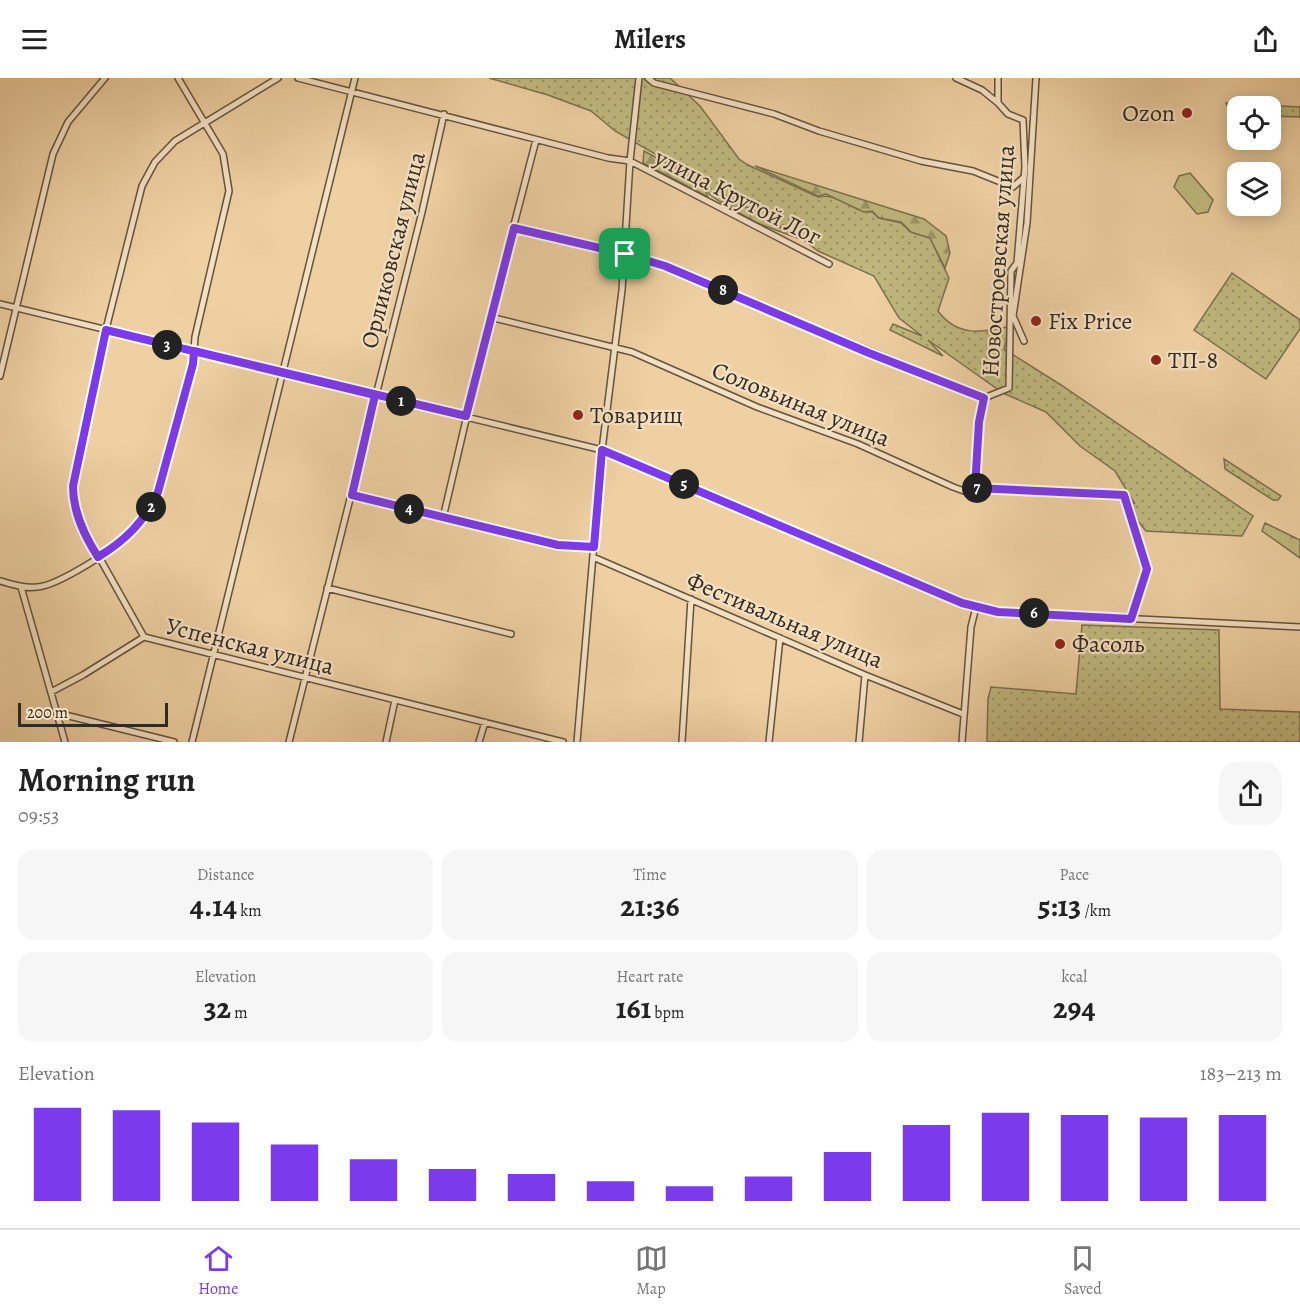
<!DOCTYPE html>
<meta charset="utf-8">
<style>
body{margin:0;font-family:Alegreya,serif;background:#f6f6f6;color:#222;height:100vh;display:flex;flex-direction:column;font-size:22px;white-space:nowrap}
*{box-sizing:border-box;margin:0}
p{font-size:20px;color:#767676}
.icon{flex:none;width:33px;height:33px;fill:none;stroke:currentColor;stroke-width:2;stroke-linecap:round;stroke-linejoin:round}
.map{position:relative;height:664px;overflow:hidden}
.sheet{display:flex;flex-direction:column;background:#fff;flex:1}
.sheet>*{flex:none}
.controls{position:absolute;left:1227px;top:18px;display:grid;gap:12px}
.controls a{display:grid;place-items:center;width:54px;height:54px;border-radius:12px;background:#fff;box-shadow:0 3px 15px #0003;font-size:30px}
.scale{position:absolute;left:18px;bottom:15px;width:150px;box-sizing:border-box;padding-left:6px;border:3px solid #342a1e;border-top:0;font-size:16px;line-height:21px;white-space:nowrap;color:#342a1e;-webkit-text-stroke:4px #f4e0c3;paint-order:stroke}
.pin{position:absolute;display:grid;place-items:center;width:51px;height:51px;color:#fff;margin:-26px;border-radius:12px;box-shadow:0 3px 9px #0006}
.km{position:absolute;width:30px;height:30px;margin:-15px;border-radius:50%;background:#222;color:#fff;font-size:16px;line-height:30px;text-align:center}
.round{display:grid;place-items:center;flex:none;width:63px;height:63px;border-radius:18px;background:#f6f6f6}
.head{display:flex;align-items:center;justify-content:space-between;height:102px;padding:0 18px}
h1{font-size:33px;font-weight:700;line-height:45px}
.figures{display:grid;grid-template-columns:repeat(3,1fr);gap:9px;height:102px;padding:6px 18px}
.figures div{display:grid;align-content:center;border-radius:15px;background:#f6f6f6;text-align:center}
.figures b{font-size:30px;font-weight:700}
.figures small{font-size:16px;font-weight:400}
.figures p{font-size:16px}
.chart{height:168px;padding:12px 18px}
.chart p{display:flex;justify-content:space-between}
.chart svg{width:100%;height:108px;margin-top:6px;stroke:#7c3aed;stroke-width:6}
header{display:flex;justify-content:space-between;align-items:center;height:78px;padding:0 18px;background:#fff;font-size:27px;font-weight:700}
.tab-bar{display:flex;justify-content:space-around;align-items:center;height:84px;border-top:2px solid #e0e0e0;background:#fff;font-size:16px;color:#767676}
.tab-bar a{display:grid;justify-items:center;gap:3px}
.tab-bar .current{color:#7c3aed}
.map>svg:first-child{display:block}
.grass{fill:url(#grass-dots);stroke:#7a724e;stroke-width:1.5}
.forest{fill:url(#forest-firs);stroke:#7a724e;stroke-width:1.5}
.pitch{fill:#c0b97f;stroke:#7a724e;stroke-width:1.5}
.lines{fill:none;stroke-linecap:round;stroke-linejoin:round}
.minor-casing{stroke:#62543f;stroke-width:8}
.minor{stroke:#f4e0c3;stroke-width:5}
.route-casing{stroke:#fff;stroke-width:12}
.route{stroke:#7c3aed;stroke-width:8}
.poi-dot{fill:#8f2418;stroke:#f4e0c3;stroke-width:2}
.labels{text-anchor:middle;stroke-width:4.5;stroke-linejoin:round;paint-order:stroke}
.poi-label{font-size:24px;fill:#342a1e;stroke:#f4e0c3;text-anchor:start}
.street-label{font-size:24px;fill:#342a1e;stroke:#f4e0c3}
</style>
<header><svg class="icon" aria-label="menu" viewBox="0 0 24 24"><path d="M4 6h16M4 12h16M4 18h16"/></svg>Milers<svg class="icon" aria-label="share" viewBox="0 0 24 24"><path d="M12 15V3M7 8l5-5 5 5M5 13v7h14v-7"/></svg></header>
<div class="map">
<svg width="1300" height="664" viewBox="0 0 1300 664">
<defs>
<pattern id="grass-dots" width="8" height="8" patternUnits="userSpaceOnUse" patternTransform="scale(1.5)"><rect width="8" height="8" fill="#c0b97f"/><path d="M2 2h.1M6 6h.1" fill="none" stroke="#9d9767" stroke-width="1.8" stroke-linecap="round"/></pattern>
<pattern id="forest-firs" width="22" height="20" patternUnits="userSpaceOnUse" patternTransform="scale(1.5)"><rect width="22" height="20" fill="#c0b97f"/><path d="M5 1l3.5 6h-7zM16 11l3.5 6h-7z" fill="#9d9767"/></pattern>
</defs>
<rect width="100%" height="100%" fill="#eed0a2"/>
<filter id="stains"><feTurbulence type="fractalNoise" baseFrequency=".00333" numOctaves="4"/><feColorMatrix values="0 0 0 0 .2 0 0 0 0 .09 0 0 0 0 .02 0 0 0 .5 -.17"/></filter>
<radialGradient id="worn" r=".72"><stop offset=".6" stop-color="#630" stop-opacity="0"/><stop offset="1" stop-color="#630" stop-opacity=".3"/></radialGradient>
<!-- grass -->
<path class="grass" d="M489,0H670L700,28L739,81L748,87L818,119C837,114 852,134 872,134L879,140L901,145L911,154L930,160L949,200L938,233C957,259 982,255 1011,248L1004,271L1061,307L1253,438L1242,458L1146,453L1137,442L1132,424L1135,426L1115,393L1080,368L1046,334L1003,315L928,262L943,278L890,252L893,246L922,258L899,240L874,198L818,173L801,160L722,115V125L709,116L702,103L615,53L591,33L548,17Z
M1226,25L1300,29V39L1271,38L1270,28H1238L1237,36L1230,35Z
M1232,195L1300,242V251L1266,301L1194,252Z
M1224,381L1281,418L1278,422H1273L1225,391Z
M1082,547L1219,552L1220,631L1300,634V664H987L988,621L991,609L1076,616Z"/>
<!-- forest -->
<path class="forest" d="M644,73L701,104L708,119L643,85Z
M755,88L924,141L946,158L950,175L945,190L930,160L911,154L901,144L879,140L872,133L864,134L826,116L818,118Z
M723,116L800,161L757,145L723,126Z
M1265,445L1300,462V480L1262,453Z"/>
<!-- pitch -->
<path class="pitch" d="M1190,95L1213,122L1208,134L1197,136L1174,109L1179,98Z"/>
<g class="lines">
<!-- minor casing -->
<g class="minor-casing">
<path id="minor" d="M278,0L175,63L155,84L142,108L106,251L74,397L73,419L80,445L144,559L563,664
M298,0L608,80L630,83L829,186
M648,0L654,5L774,36L819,53L921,83L973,93L1013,109L1024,99
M956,0L982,12L998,25
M998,0V25L1008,36L1023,42L1025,89L1017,185L1011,193L1009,310L984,320L979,344L975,410L1124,417L1147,491L1132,541
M536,62L490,239L443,440L558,467L594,469
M514,150L643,180L984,320
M0,226L602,372L976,529L998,534L1300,549
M490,239L632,274L757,329L858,366L953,409L964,413L975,410
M1024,263L1013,238L1027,145L1036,0
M0,298L53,76L68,44L105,0
M352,417L443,440
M593,479L865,597L963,636
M0,503C12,506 24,511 37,509C58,508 118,469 134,453C145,441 152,428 158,414L193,286L195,259L229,113L223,76L178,0
M21,509L65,664
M327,510L511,556
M51,614L83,597L144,559
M57,635L174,664
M192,664L355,0
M289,664L422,134L444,36
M386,664L395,622
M479,664L485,644
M577,664L602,372L622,212L630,83L639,0
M682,664L691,521
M769,664L780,560
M859,664L865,597
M962,664L971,549L976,529"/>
</g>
<!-- minor -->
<use href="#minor" class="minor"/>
</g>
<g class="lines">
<!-- route casing -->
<g class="route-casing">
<path id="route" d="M625,176L514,150L466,338L194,273L193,286L158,414C144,444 126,462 98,479C84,457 73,434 73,408L106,252L375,317L352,417L558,467L594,469L602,372L962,525L998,534L1131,541L1147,491L1124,417L975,410L979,344L984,320L869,275L665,188L625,176"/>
</g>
<!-- route -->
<use href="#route" class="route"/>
</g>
<!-- markers -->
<g class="poi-dot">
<circle cx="1187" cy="35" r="6"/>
<circle cx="1036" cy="243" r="6"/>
<circle cx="1156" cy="282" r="6"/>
<circle cx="578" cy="337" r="6"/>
<circle cx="1060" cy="566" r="6"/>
</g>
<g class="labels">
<!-- poi labels -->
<g class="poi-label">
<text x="1175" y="43" text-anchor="end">Ozon</text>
<text x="1048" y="251">Fix Price</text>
<text x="1168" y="290">ТП-8</text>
<text x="590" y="345">Товарищ</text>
<text x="1072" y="574">Фасоль</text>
</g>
<!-- street labels -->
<g class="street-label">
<text transform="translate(738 119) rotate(27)" y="8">улица Крутой Лог</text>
<text transform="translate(393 172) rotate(-76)" y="8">Орликовская улица</text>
<text transform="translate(998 183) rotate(-86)" y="8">Новостроевская улица</text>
<text transform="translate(801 326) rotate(22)" y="8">Соловьиная улица</text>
<text transform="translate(785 542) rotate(23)" y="8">Фестивальная улица</text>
<text transform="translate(250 568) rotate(14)" y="8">Успенская улица</text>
</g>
</g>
<rect width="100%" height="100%" filter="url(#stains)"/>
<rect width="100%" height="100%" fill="url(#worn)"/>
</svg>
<div class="controls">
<a><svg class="icon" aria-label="locate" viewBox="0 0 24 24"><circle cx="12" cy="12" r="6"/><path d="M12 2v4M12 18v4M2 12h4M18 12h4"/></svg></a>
<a><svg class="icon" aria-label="layers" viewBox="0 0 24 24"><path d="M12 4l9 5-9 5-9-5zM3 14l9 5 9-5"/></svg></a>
</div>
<div class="scale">200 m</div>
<div class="pin" style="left:625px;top:176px;background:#1e9e55"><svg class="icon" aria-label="arrive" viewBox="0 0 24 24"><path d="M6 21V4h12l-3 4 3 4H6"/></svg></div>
<b class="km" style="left:401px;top:323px">1</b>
<b class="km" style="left:151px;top:429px">2</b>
<b class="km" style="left:167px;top:267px">3</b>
<b class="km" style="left:409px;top:431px">4</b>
<b class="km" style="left:684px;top:406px">5</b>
<b class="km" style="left:1034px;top:535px">6</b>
<b class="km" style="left:977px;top:410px">7</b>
<b class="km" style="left:723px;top:212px">8</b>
</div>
<section class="sheet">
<div class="head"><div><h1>Morning run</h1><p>09:53</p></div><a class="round"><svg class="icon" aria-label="share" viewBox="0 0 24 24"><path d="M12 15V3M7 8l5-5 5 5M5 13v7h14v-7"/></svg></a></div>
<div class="figures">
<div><p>Distance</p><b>4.14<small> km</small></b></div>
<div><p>Time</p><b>21:36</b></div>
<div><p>Pace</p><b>5:13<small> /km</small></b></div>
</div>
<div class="figures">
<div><p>Elevation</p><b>32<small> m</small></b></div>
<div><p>Heart rate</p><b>161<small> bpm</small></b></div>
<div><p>kcal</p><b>294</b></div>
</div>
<div class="chart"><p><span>Elevation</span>183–213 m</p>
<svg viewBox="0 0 160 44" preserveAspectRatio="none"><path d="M5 44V6M15 44V7M25 44V12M35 44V21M45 44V27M55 44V31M65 44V33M75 44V36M85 44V38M95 44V34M105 44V24M115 44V13M125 44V8M135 44V9M145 44V10M155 44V9"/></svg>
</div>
</section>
<nav class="tab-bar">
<a class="current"><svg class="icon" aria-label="home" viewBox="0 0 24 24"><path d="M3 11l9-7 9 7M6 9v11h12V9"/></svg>Home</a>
<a><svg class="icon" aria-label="map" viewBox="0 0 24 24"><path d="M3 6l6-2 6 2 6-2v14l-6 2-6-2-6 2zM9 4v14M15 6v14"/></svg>Map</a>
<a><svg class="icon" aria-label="saved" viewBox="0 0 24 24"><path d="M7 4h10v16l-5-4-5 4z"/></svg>Saved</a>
</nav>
